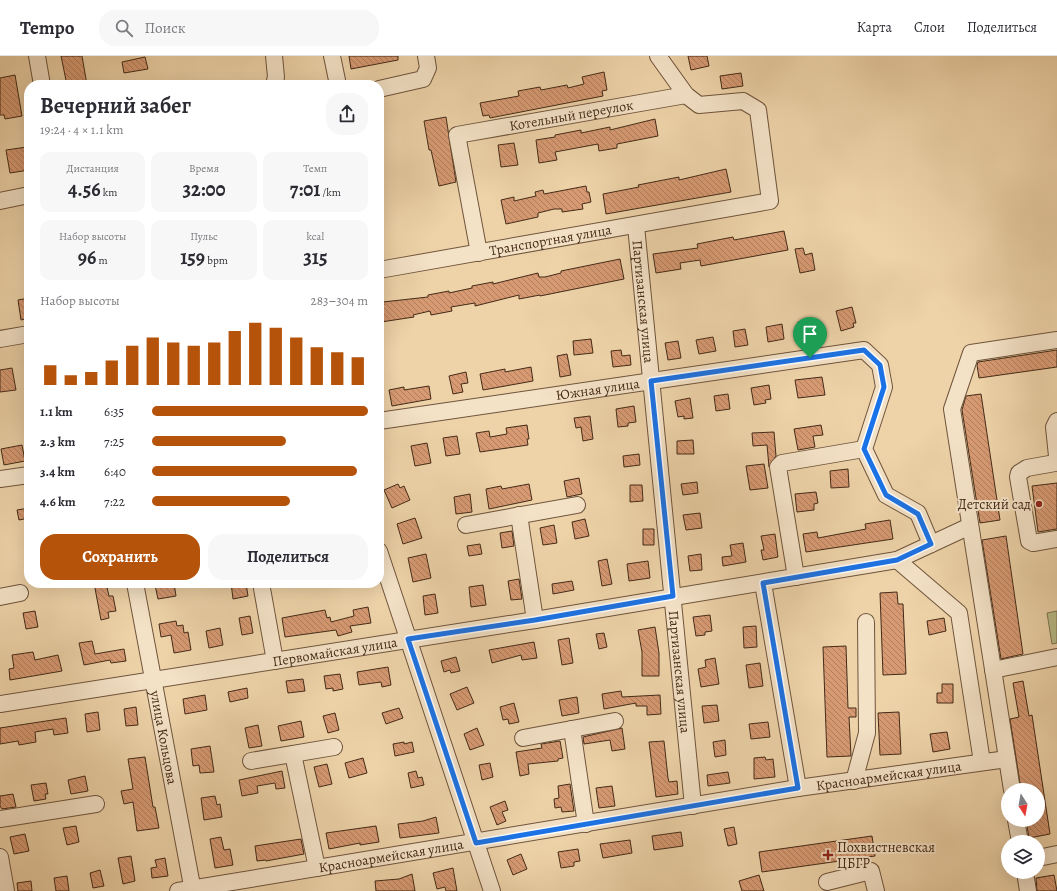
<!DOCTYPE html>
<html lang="ru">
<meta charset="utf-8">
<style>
body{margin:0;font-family:Alegreya,serif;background:#f7f7f7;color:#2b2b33;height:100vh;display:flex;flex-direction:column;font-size:15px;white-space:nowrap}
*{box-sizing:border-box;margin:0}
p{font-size:13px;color:#7c7c81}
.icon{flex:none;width:22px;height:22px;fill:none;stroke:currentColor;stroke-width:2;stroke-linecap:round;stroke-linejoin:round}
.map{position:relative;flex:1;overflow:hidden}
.sheet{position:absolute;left:24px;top:24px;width:360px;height:508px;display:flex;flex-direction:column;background:#fff;border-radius:16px;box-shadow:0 4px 16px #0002}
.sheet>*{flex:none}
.needle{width:26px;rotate:169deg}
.fabs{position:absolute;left:1001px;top:727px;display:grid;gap:8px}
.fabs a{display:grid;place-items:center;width:44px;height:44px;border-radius:50%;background:#fff;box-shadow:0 4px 16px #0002;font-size:20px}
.pin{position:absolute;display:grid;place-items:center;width:34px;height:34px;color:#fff;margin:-41px -17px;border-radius:50% 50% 50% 0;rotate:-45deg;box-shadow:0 0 4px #0007}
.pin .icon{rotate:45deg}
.round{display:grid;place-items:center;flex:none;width:42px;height:42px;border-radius:16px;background:#f7f7f7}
.head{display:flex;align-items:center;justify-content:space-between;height:68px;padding:0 16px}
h1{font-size:22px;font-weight:600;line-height:30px}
.stats{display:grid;grid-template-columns:repeat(3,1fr);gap:6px;height:68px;padding:4px 16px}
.stats div{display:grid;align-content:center;border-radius:10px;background:#f7f7f7;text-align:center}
.stats b{font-size:20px;font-weight:600}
.stats small{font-size:11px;font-weight:400}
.stats p{font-size:11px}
.chart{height:112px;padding:8px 16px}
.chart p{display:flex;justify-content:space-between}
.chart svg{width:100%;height:72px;margin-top:4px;stroke:#b45309;stroke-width:6}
.cta{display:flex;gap:8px;margin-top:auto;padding:8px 16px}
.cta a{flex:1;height:46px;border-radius:16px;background:#b45309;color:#fff;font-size:16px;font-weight:600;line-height:46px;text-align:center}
.cta a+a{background:#f7f7f7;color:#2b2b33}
ul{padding:0 16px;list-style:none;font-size:13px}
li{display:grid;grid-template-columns:64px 48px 1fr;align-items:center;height:30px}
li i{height:10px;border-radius:5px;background:#b45309}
header{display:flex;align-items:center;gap:24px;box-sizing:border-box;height:56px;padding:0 20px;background:#fff;border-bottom:1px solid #e1e1e2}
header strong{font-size:19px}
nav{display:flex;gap:22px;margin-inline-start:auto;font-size:14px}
.search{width:280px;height:36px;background:#f7f7f7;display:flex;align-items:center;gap:10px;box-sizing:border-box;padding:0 14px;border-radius:16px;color:#7c7c81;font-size:15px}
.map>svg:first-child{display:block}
.green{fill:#b8bc88;stroke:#7e7350}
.building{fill:url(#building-back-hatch);stroke:#442a17}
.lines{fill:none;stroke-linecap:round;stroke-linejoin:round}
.minor-casing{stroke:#6e543c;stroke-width:18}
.minor{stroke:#f4e2c7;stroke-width:16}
.route-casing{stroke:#fff;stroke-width:8}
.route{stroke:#1a73e8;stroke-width:5}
.poi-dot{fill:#8f2418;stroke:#f4e2c7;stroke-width:1.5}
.labels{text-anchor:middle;stroke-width:4;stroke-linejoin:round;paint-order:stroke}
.street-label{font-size:14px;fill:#442a17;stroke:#f4e2c7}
.poi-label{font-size:14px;fill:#442a17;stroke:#f4e2c7;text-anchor:end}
</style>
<header>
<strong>Tempo</strong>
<div class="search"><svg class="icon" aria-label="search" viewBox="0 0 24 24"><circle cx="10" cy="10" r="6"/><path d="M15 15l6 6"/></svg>Поиск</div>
<nav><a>Карта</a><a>Слои</a><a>Поделиться</a></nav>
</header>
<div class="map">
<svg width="1057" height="835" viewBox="0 0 1057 835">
<defs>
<pattern id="building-back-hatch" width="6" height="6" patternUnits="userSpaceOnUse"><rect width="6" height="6" fill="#d79a73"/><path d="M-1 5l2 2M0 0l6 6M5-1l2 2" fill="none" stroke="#b07e5d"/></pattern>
</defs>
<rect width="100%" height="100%" fill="#eed3a9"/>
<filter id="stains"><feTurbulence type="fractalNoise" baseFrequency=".005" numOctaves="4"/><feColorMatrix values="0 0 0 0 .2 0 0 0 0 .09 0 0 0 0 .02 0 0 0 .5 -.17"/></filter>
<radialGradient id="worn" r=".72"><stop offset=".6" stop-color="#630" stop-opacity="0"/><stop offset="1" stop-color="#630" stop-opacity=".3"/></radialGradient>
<!-- green -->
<path class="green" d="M1057,555V587L1052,588L1047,557Z"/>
<!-- building -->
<path class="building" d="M61,0H82L87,29H67Z
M349,0H398V4L351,13Z
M688,0H707L709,10L691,14Z
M145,1L148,13L124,17L122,6Z
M604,16L607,34L602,35L603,40L490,62L489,59L483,60L480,47L519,40L518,35L540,31L541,34L567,29L568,32L584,28L582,21Z
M741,17L743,30L722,33L720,20Z
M15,19L22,60L5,63L4,59H0V22Z
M446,61L456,126L439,130L431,94H429L424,65Z
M655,63L658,80L617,88V92L599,95L598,88L555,96L557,104L539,107L536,84L555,81V79L581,74V77L610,71V74Z
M514,87L518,109L501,111L498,89Z
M27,91L29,114L10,117L6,94Z
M726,113L731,136L606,158L603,138L639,131L638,129L679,121V124Z
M586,130L587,136H589L591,146L582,148L583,153L562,156V153H554L538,157V161L506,168L501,144L514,141V145L536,140L535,136L543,134L544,138Z
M784,175L788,194L701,210L700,204L680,207L681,213L656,217L653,198L698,192L697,188L733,181L734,184Z
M803,192L805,199L812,197L815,214L800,217L795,193Z
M620,203L624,223L540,240V239L519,243V239L475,250V247L451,251L452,255L431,259L430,255L413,259L414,261L381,266L379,250L384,249L383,246L428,241V239L449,235V237L472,232V230L493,226V228L538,217L539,221H545L561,217V215Z
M29,242V262L21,264L18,244Z
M852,251L856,267H853L854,271L841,275L836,255Z
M811,263L814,278L800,280L798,266Z
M782,268L784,283L768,286L766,271Z
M745,273L748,289L735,291L733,275Z
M713,281L716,295L699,298L696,284Z
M591,283L593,297L574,299L573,285Z
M678,285L681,302L668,304L665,287Z
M621,294L622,300L630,299L631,309L613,311L611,295Z
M1057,294V311L979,322L977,309L978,306Z
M567,298L571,319L560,321L557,300Z
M531,311L533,325L483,334L480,318L505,313V316Z
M12,312L16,334L0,336V314Z
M466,316L468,327L461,328L463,336L453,338L449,320Z
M822,321L825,339L798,342L795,324Z
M769,329L771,343L765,344L766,347L754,349L751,332Z
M429,330L431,343L392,350L389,334L404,331V334Z
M728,338L730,353L716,355L714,340Z
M981,338L1000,464L980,467L962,354L966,340Z
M690,342L693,362L684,363V360L678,361L675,345Z
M634,350L636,366L628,367V370L618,371L616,353Z
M590,360L593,383L583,385L581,371L576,372L574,362Z
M527,369L529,383H527L528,389L480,396L476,377L489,375L490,381L507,378L506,372Z
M821,369L823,379L813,380L815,391L798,394L794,373Z
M774,376L776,400L769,411L767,389L753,390L752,377Z
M457,380L460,398L446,400L443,382Z
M693,384L694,398H677V385Z
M427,387L431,407L415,410L411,390Z
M22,389L25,405L4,409L1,393Z
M639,398L640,409L624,411L623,400Z
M764,408L768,432L750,434L746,410Z
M848,413L849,431L831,432L830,415Z
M579,422L582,438L567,441L564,425Z
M697,426L698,437L683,439L681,428Z
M1057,427V473L1038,476L1032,430Z
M398,428L400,432L404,430L410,444L392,452L384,434Z
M529,428L532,444L489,453L486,433L501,430L502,433Z
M630,429H642L643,445L630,446Z
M816,436L818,447L814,448V454L797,456L795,438Z
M470,438L472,456L456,458L454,441Z
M29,452V462L19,464L17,454Z
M700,457L702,472L686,474L683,459Z
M415,462L422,482L403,488L397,468Z
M585,463L589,480L575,483L572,466Z
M890,464L893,483L806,496L803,478L817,476L818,482L866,473L865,468Z
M554,469L557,487L543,489L540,472Z
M643,473H654V489H643Z
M512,475L514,490L502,492L500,477Z
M775,478L778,501L763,504L761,494H764L761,480Z
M1006,480L1023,598L1001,603L982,484Z
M743,487L746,506L723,510L722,501L732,500L730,489Z
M480,488L482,498L469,500L467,490Z
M426,498L431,522L413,526L408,502Z
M701,498L702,514L690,515L688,500Z
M607,503L612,528L602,530L598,505Z
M648,505L650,522L629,525L627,508Z
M519,523L522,543L511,544L508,525Z
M572,525L574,534L553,538L552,528Z
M94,527H106L109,540H113L116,555L108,556L109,562L101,564Z
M174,527L176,540L158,543L155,529Z
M231,527H246L248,540L233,543Z
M483,529L486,549L471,551L469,531Z
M897,536L898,548H903L906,618L883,619L880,537Z
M435,538L438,557L425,559L423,540Z
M368,551L371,567L350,570L352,576L338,580L336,574L285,581L282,562L325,554L327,562L330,561L331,566L354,560L353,554Z
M35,555L38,571L26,573L23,557Z
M710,559L712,575L705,576V579L696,580L693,561Z
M250,560L253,577L242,579L239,562Z
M944,562L946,575L929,579L927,565Z
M176,565L177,570L183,569L184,577L188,576L191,594L174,597L171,579L161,581L159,568Z
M756,570L757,591L744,592L743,571Z
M655,571L659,597V620H642V596L638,574Z
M220,572L223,589L209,592L206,575Z
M604,577L607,591L599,593L596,578Z
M569,582L573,607L562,609L558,584Z
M92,585L95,598L124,593L126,605L111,607L110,604L84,609L79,587Z
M534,586L537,602L522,604L521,599L492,607L489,594Z
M846,590L848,652H856V661H849L851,700L827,701L823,591Z
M33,596L35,604L58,599L62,615L10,624L9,613L14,612L12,599Z
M456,601L460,615L451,617L450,614L444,616L441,605Z
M715,602L719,628L701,631L698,613L706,611L705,604Z
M760,607L763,630L749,632L746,609Z
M388,611L391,629L382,631L381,626L359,629L357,616Z
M340,618L343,633L333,635V632L326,633L324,620Z
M303,623L305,635L288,637L286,625Z
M1023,625L1029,660L1032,659L1050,778L1029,782L1026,764H1038V734H1021L1010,663L1019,661L1013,627Z
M942,628H953V647H937V637H942Z
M467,631L474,647L457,654L450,638Z
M247,632L248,642L230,646L228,636Z
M621,635L622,641L660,639L661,658L647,659V650H636V647L604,653L602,638Z
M205,639L207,654L185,658L183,643Z
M577,641L579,657L562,660L559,644Z
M514,647L519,666L509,668L508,663L503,664L500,651Z
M717,649L719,665L704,667L702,650Z
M136,651L138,669L126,670L124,653Z
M399,652L403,662L386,668L382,657Z
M98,656L100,674L87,676L85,658Z
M899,656L901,698L880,699L878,657Z
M335,657L339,674L328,677L323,660Z
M66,662L68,677L54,679L53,673L35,676L36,686L19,689L18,685L0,688V672Z
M301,665L304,681L281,685L278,670Z
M768,666L770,681L751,683L749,668Z
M258,669L262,690L249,692L245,672Z
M477,672L484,689L470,694L464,678Z
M622,672L625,693L612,695L610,684L584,688L583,681Z
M947,676L950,693L933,696L930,678Z
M725,684L726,699L715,701L713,686Z
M560,685L563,702L558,703V705L528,708L529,718L520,720L516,696L542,692L541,688Z
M664,685L668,722L669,726L677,725L678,738L656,741L649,686Z
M404,686V688L412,686L414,696L395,700L393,688Z
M210,690L214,716L200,717L199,709L193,710L191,693Z
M145,701L153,751H155L159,772L137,775L133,746L124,748L121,735L133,733L128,703Z
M765,701L766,704L773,703L775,721L754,723V702Z
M363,702L367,717L349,722L345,707Z
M490,707L493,721L482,724L479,709Z
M327,708L332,728L319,731L314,711Z
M282,715L285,732L276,733L275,727L257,730L258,737L242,740L239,724Z
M416,715L418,722L422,721L424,729L411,732L408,717Z
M728,716L730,727L708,730L707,719Z
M85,720L88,735L71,738L68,724Z
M46,727L48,738H45L46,743L34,745L31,729Z
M570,728L574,755L562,756L561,751L555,752L554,743L559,742L558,730Z
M612,730L615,750L599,752L596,732Z
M13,738L16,751L2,753L0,750V740Z
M215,740L217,749L220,748L222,761L204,764L201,742Z
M505,745L508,754L502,756L506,765L497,769L490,751Z
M436,761L439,777L400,782L398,768L423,765Z
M76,770L79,786L67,789L63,772Z
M376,770L379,786L360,789V787L329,793L326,777Z
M734,771L737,788L728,790L724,773Z
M681,776L683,790L654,794L652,780Z
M25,778L29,795L14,798L10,781Z
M872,780L875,800L762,816L759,796Z
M221,781L224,794L230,793L233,809L215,812L210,783Z
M301,783L304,798L266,805V804L257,805L255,790Z
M630,784L632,797L603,802L600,788Z
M578,793L580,805L574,806V810L561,812L558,796Z
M521,798L527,813L513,819L507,804Z
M131,800L135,825L123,828L118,802Z
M165,802L168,820L152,822L151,812L157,811L155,804Z
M453,812L457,835H446L445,831L437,833L433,817Z
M100,814L104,830L93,832L90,817Z
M412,818L415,835H376L375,825L399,823Z
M759,819L764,835H742L739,825Z
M1054,819L1057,835H1037L1036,822Z
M67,820L69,835H56L54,822Z
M31,825L32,835H18L17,827Z"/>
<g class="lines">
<!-- minor casing -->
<g class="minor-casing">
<g id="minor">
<path d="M37,0L42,29"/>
<path d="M332,0L338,29"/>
<path d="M274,29L276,21L274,0"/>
<path d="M379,33L423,23L428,12L426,0"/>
<path d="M0,145L29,139"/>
<path id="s1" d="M636,170L693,750"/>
<path id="s2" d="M479,197L457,79L686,39"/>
<path id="s3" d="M379,214L770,145L758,54L743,45L699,49L686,39L658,0"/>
<path d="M0,283L29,278"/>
<path id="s4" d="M379,365L864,294L880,309L884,331L864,393L886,439L918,457L931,488"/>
<path d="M1057,365L1054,371L1057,400"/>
<path d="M1057,404L1055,407L1027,412L1019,417L1018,421L1029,485L1033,487L1057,483"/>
<path d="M0,423L29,419"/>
<path d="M519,459L535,564"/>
<path d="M466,469L577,449"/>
<path d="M379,495L492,835"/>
<path d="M897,504L959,557L982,706"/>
<path d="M796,521L778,411L782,407L864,393"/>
<path id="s5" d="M135,527L193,835"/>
<path d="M261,527L275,605"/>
<path d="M763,527L798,732"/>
<path d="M0,541L20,537"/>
<path d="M993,614L1057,601"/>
<path id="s6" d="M0,648L535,564L897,504L970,470"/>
<path d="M572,673L586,768"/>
<path d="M523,682L615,665"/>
<path d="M293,698L317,812"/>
<path d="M251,705L334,691"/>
<path d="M854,725L867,677L866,566"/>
<path d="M1012,734L952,353L971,297L1057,284"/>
<path d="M0,763L96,748"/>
<path d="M1016,764L1020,786"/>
<path d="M0,801L6,835"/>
<path d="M1038,802L1057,798"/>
<path d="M1025,816L1028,835"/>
<path d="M827,826L871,815L876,835"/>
<path id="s7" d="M178,835L798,732L1007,703"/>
</g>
</g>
<!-- minor -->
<use href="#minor" class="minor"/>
</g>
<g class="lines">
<!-- route casing -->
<g class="route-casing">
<path id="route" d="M864,294L880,309L884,331L864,393L886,439L918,458L931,488L897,504L763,527L798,732L476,787L408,583L535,564L673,540L651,325Z"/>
</g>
<!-- route -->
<use href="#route" class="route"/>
</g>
<!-- markers -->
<g class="poi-dot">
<circle cx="1039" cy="448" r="4"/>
<path d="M826 793h4v4h4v4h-4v4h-4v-4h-4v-4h4z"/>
</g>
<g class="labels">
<!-- street labels -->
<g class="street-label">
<text dy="5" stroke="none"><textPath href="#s2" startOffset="236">Котельный переулок</textPath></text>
<text dy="5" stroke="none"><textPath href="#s3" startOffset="174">Транспортная улица</textPath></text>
<text dy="5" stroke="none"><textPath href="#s1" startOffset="76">Партизанская улица</textPath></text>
<text dy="5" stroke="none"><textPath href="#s4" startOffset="221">Южная улица</textPath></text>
<text dy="5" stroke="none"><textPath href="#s6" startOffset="339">Первомайская улица</textPath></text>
<text dy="5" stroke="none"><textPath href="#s1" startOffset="448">Партизанская улица</textPath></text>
<text dy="5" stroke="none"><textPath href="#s5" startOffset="157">улица Кольцова</textPath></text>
<text dy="5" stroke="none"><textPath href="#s7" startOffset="720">Красноармейская улица</textPath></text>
<text dy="5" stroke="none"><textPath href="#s7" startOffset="216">Красноармейская улица</textPath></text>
</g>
<!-- poi labels -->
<g class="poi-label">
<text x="1031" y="453">Детский сад</text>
<text x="837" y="796" text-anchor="start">Похвистневская<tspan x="837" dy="16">ЦБГР</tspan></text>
</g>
</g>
<rect width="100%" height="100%" filter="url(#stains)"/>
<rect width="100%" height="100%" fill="url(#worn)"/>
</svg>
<div class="fabs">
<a><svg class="needle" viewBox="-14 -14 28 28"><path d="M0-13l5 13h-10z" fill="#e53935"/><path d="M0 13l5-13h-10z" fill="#7c7c81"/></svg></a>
<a><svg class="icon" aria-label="layers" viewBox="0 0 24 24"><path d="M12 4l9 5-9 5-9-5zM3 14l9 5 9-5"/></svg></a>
</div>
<div class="pin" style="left:810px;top:302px;background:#1e9e55"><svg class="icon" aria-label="arrive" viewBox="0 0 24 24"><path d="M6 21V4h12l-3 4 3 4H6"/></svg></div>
<section class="sheet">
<div class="head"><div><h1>Вечерний забег</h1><p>19:24 · 4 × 1.1 km</p></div><a class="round"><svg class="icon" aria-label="share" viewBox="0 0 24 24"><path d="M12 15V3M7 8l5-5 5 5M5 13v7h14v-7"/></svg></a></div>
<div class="stats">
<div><p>Дистанция</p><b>4.56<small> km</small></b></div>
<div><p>Время</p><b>32:00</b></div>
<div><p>Темп</p><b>7:01<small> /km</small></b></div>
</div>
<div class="stats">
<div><p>Набор высоты</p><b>96<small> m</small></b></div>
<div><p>Пульс</p><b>159<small> bpm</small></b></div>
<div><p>kcal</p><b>315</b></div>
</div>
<div class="chart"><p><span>Набор высоты</span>283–304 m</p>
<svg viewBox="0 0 160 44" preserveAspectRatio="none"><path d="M5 44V32M15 44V38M25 44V36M35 44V29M45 44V20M55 44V15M65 44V18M75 44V20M85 44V18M95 44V11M105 44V6M115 44V9M125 44V15M135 44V21M145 44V24M155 44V27"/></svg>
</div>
<ul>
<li><b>1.1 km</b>6:35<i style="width:100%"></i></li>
<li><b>2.3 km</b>7:25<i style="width:62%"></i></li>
<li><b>3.4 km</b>6:40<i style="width:95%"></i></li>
<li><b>4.6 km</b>7:22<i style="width:64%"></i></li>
</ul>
<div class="cta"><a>Сохранить</a><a>Поделиться</a></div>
</section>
</div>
